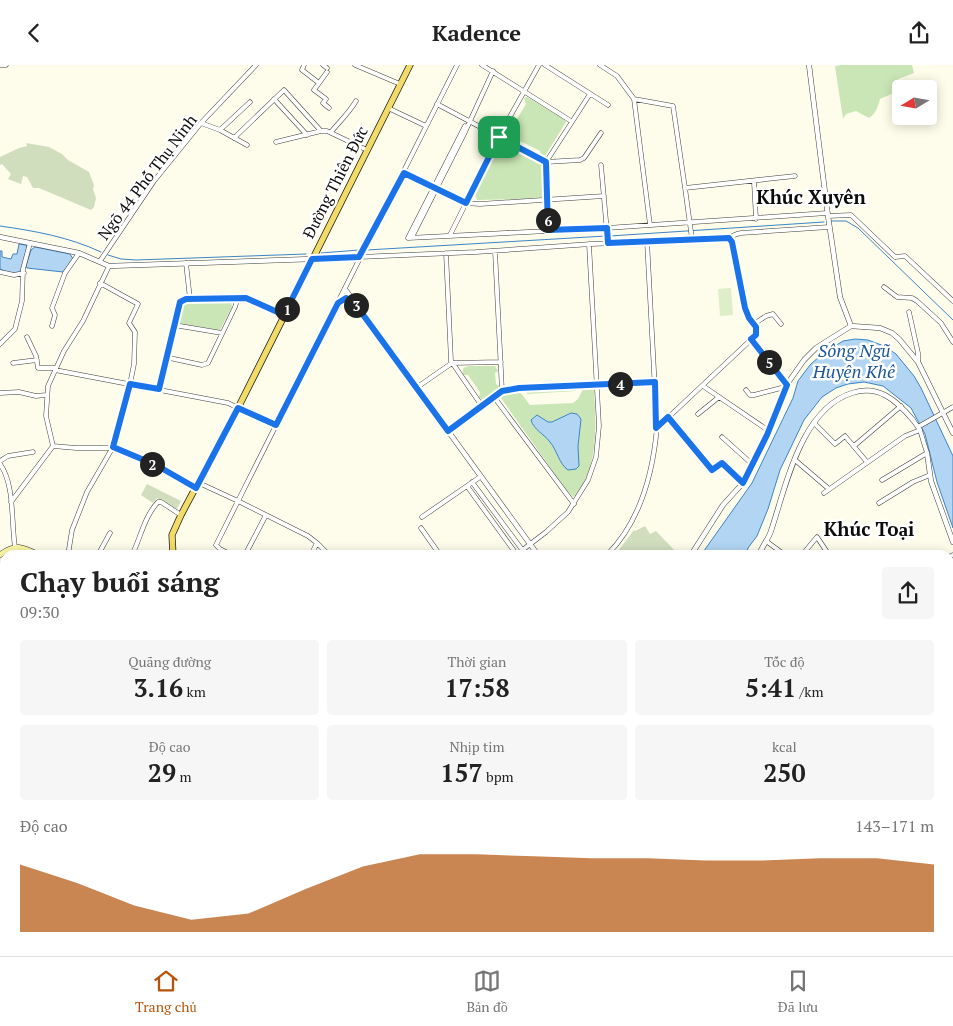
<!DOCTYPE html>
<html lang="vi">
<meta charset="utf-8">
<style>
body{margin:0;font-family:"PT Serif",serif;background:#f6f6f6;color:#222;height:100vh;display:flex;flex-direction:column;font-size:19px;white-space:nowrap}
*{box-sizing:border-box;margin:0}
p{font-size:16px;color:#767676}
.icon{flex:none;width:28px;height:28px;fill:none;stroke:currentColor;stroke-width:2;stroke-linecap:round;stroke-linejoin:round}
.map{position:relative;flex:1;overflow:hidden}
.drawer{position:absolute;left:0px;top:485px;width:954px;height:406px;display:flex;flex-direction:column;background:#fff;border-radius:15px 15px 0 0;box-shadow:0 2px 12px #0003}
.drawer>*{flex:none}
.needle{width:32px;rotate:259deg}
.tools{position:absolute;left:892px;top:15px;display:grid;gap:10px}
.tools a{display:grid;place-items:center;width:45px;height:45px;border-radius:5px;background:#fff;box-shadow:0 2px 12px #0003;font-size:25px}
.pin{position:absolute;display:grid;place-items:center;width:42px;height:42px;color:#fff;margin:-21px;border-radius:10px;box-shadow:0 2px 8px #0006}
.km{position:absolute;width:25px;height:25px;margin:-12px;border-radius:50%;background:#222;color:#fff;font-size:14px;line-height:25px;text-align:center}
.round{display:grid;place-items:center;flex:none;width:52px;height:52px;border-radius:5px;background:#f6f6f6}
.overview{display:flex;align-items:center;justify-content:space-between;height:85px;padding:0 20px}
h1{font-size:28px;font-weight:600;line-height:38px}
.figures{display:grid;grid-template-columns:repeat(3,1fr);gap:8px;height:85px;padding:5px 20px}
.figures div{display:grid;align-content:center;border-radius:5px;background:#f6f6f6;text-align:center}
.figures b{font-size:25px;font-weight:600}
.figures small{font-size:14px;font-weight:400}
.figures p{font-size:14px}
.chart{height:140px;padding:10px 20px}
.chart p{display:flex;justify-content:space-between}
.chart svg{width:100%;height:90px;margin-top:5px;fill:#b45309;opacity:.7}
header{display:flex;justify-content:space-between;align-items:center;height:65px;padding:0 20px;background:#fff;font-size:22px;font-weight:600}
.tab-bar{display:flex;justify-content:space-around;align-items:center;height:70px;border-top:1px solid #e0e0e0;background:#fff;font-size:14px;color:#767676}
.tab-bar a{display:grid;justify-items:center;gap:2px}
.tab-bar .active{color:#b45309}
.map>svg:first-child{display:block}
.green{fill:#cbe6b6}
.cemetery{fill:#d1debe}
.pitch{fill:#deeec8}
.water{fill:#b1d5f3;stroke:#3c85c7}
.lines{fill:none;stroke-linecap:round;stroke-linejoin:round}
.stream{stroke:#3c85c7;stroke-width:1}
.minor-casing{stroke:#3e3e3e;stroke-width:5}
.tertiary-casing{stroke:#3e3e3e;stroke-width:5.5}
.secondary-casing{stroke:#2d2d2d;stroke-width:6}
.primary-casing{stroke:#1c1c1c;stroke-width:7}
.minor{stroke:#fff;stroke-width:4}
.tertiary{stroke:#fff;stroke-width:4.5}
.secondary{stroke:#fbf8a8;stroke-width:5}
.primary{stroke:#f2db66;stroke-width:5.5}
.route-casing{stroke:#fff;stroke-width:10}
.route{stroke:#1a73e8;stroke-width:6}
.labels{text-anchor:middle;stroke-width:5;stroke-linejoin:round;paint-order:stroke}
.street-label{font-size:16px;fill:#0b0b0b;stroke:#fff}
.water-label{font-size:18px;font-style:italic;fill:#1b5796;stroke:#fff}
.quarter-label{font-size:19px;font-weight:bold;fill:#0b0b0b;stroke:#fff}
</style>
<header><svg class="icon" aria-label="back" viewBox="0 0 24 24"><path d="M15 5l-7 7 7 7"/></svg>Kadence<svg class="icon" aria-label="share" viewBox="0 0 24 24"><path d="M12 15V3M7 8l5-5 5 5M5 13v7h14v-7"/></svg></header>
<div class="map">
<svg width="953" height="891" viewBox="0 0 953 891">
<rect width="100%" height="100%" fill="#fefcea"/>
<!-- green -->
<path class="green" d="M841,0H912L914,8L898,14L895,20L896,27L880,34C878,41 876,49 869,53L856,46L846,49L843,54L835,1Z
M527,32L564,54L566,57L545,91H541L540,86L514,73L508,74L506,71V66L511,64L526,39L524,33Z
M500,79L543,101L544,124L543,132L522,134L477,135L475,130V125L497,82Z
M228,236L231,237L232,242L220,265L183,259L179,257L181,244L185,238Z
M469,301H495L498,306L495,308L496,319L499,321V326L486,335H482L479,332L480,327L468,310H463V303Z
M587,323H592L594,326C596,357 598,388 584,418C582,423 579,430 573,432L564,422L501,333C504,329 513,324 519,327C523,329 527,337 530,340L573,338L578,334L583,324Z
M577,324L575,326L527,329L526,326Z"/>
<!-- cemetery -->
<path class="cemetery" d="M26,78L49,82L62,89L68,95L89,107L94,120L93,124L96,133L94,142L91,145L39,123H33L27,112L23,111L21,119L8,114L11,109L2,99L0,100V92L19,83L27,81Z
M147,419L181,436L177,444L157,433L153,438L141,430Z
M645,461L650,469L656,466L679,490H615L634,465L635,466Z
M548,886H585V888L551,891Z"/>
<!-- pitch -->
<path class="pitch" d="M731,223L733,250L720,251L718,224Z"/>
<!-- water -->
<path class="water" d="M19,179L26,180L27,183L21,206C14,210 7,207 0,204V186H2V192L11,194L13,189H17Z
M35,182L70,189L73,194L63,207L27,203L26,201L31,185Z
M855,274L868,275L884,281L896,289L914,311L921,323L953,391V463L937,417L925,369L911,343L883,321L864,317L848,319L836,323L822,332L804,355L780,405L768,444L757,471L748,483L746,490H701L752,418L793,333L798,316L810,300L822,289L843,276Z
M571,348L577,349L581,354L578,381L579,401L576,404L568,405C559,399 557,385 550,377C544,369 534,365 531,355L537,350L548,357H552Z
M5,882V886H46L44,891H0Z
M307,886H331L342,891H317Z"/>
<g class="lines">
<!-- stream -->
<path class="stream" d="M831,156H846L858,163L953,255
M0,161C35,166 69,172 101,187
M610,171L824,157
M367,185L606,171
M321,188L359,185
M108,190L121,194L136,195L306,189"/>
<!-- minor casing -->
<g class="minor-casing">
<path id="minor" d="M0,0H6
M304,0L302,5L319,18
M323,0L327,3
M355,0L400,19
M482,0L571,56
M545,0L608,40
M600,0L617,11L634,34
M327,7L314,25L326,34L323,38L329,43
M274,34L307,70
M437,39L546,97L580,95L584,93L601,68
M388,43L426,61
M201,58L220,65L247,80
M220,65L250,37
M331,67C340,56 349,48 356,36
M234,73L284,25L321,66
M276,77L321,66H327L367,85
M601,100L608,178
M404,108L457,134L466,138L480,139L604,131
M754,117L756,154
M685,123L692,174
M828,151L851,150L895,192L905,191L953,236
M650,160L634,34L673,41L685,123L795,111
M549,165L546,97L590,29
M450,170L503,64L539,0
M412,172L465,67L493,6
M408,173L607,163L827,148
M408,173L465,61
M495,186L502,326
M446,188L451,296L482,341
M312,194L476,187L591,179L723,174C730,173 734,169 741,168L829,162
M100,196L154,116L201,58L256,0
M186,198L190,234
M0,207L14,210L24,208
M884,222L897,232L912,233L917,236L941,258L953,277
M909,247L918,288V297
M754,259L766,251L773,249L781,259
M174,260L222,268
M52,261L55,250L52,243L65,208L79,188
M27,272L36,291L38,303H56
M751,273L787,319
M0,279L15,264L22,236L23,204L30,178
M165,292L202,300L208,298L235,242L238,232
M13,298L37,295
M55,305L228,338L276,361
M703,321L769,366
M416,323L452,298L501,297
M159,324L178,240L182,235L247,233L284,250
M746,325L750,330H754L785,322
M0,328L19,327L36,331L46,330
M494,332L574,439
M698,349L719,332
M668,352L712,405L722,398L743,418
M814,358L835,379L845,371L867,397
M918,362L953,342
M657,363L756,270V262L749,253L745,243L733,181L729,173
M448,366L502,326L519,323L655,317
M722,372L752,399
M53,381L46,351L48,321L64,286L83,256L109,201
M53,381L76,383H118L155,400L196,423
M854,381L901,341
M795,395L829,424
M0,396L8,391L33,387
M0,399C15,420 11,457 15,482
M882,415L927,388L920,365L913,355
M472,417L526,490
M199,418L238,436L457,0
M467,421L517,490
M824,428L905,371L920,365
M11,437L53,381
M879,438L913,417L930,410
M422,452L480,412
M421,463L440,490
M766,476L785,490
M68,490L72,465L87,427L113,382L130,319L134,299L135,267L129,258L138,239L100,218
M98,490L110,468
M132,490C141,472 144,452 158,437H161L181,450
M232,490L220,484L216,480L238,436L308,471L317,478L329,490
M245,490L266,450
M311,490L317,478
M516,490L546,467L568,447L588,415L596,392L599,361L589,179
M607,490C641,456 653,408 657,362L647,176
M802,490L817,472L829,490
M949,492L953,490
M949,531L953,529
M0,539H5
M3,559H5
M949,587L953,586
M0,660L5,654
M949,848L953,846
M127,886L128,891
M295,886L306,891
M495,886L496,891
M842,891L853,886"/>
</g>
<!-- tertiary casing -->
<g class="tertiary-casing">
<path id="tertiary" d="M809,0L828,151L840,232L851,261
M0,172L79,188L109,201L312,194
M345,224L538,490
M338,238L344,234L352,235
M927,388L931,416L953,477
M691,490L723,440L743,418L767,370L785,322L804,295L816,283L851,261L880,263L892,268L899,274L918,297L953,368
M759,490C762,481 768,475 771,466C786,421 801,344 852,328C879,319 897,336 913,355
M809,886L810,891"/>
</g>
<!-- secondary casing -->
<g class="secondary-casing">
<path id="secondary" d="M0,490C15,478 23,482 39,490
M0,729L5,720"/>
</g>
<!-- primary casing -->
<g class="primary-casing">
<path id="primary" d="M173,490L172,470L181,450L238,343L410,0
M348,886L358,891"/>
</g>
<!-- minor -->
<use href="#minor" class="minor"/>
<!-- tertiary -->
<use href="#tertiary" class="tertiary"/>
<!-- secondary -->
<use href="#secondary" class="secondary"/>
<!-- primary -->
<use href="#primary" class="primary"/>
</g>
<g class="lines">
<!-- route casing -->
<g class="route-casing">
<path id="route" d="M499,72L546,97L548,165L607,163L608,178L729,173L732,177L745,243L749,253L756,262V270L751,274L787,320L767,370L743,418L722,398L712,405L668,352L656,363L655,317L519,323L502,326L448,366L353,236L346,233L338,238L276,360L238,343L196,423L156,400L113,382L130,319L159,324L180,237L186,234L246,233L284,250L312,194L359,192L404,108L466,138Z"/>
</g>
<!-- route -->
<use href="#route" class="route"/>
</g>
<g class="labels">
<!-- street labels -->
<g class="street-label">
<text transform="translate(147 112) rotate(-53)" y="6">Ngõ 44 Phố Thụ Ninh</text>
<text transform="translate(335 117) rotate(-63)" y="6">Đường Thiên Đức</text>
</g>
<!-- water labels -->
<g class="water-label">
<text x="854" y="292">Sông Ngũ<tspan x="854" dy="21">Huyện Khê</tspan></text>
</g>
<!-- quarter labels -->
<g class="quarter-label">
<text x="811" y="139">Khúc Xuyên</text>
<text x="869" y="471">Khúc Toại</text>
</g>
</g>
</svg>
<div class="tools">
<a><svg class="needle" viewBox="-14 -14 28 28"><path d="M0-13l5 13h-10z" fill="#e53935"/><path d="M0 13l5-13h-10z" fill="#767676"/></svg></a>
</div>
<div class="pin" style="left:499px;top:72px;background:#1e9e55"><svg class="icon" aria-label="arrive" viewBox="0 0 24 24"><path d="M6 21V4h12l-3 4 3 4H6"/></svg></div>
<b class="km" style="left:287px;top:244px">1</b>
<b class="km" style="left:152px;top:399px">2</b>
<b class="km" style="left:356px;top:240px">3</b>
<b class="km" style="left:620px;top:319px">4</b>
<b class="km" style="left:769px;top:297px">5</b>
<b class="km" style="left:548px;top:155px">6</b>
<section class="drawer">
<div class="overview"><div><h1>Chạy buổi sáng</h1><p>09:30</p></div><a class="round"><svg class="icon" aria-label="share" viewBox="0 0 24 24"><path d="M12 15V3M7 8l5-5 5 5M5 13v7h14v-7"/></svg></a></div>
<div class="figures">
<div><p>Quãng đường</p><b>3.16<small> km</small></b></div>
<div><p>Thời gian</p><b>17:58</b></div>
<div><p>Tốc độ</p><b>5:41<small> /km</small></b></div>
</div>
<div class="figures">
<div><p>Độ cao</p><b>29<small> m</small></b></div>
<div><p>Nhịp tim</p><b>157<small> bpm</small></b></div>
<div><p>kcal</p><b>250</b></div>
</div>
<div class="chart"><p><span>Độ cao</span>143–171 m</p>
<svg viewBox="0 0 160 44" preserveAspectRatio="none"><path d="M0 44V11L10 20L20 31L30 38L40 35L50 23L60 12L70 6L80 6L90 7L100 8L110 8L120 9L130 9L140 8L150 8L160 11V44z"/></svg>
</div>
</section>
</div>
<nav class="tab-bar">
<a class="active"><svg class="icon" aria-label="home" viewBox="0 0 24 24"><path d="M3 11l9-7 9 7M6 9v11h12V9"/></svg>Trang chủ</a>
<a><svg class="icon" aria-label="map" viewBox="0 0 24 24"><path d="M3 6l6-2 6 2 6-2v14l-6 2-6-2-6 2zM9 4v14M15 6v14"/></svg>Bản đồ</a>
<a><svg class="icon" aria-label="saved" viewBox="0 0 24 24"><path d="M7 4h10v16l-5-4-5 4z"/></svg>Đã lưu</a>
</nav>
